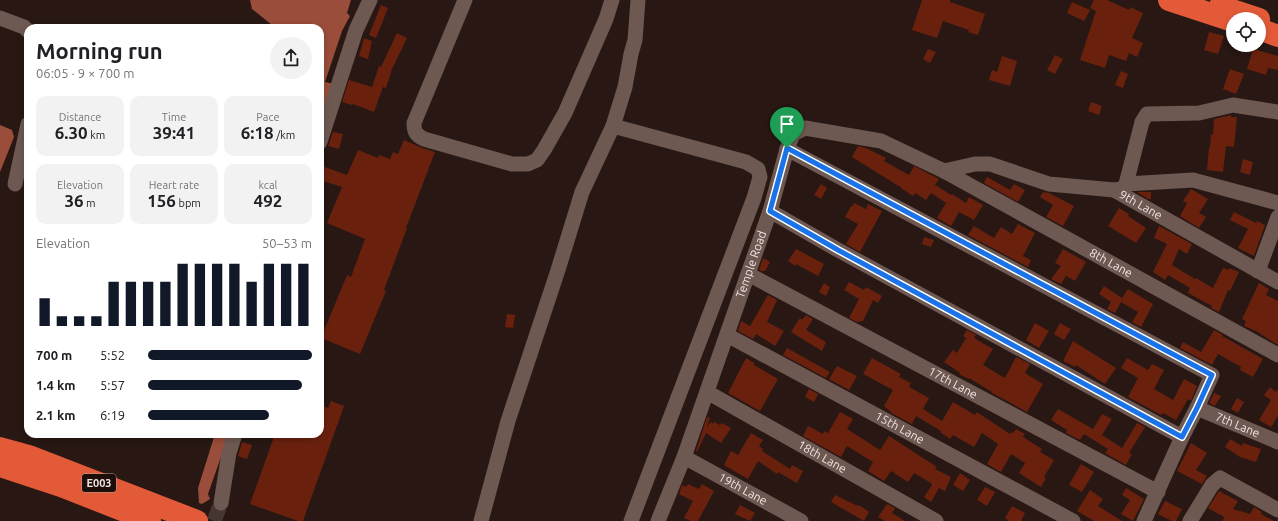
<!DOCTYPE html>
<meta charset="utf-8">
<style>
body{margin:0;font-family:Ubuntu,sans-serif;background:#f2f2f2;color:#202124;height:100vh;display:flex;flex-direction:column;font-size:15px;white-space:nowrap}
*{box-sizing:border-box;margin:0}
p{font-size:13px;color:#757577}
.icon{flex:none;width:22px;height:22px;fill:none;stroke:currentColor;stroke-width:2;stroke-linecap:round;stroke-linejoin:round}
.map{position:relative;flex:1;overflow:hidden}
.sheet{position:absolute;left:24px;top:24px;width:300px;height:414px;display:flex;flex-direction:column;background:#fff;border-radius:12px;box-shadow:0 2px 6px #0003}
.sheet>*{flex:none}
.tools{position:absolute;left:1226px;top:12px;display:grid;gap:8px}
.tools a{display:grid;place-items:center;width:40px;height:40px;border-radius:50%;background:#fff;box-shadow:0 2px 6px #0003;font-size:20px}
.pin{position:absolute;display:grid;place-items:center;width:34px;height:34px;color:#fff;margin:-41px -17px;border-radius:50% 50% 50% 0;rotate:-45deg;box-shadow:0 0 4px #0007}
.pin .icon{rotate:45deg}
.round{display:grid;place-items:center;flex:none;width:42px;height:42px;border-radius:21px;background:#f2f2f2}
.head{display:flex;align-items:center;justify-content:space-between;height:68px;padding:0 12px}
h1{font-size:22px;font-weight:700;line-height:30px}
.metrics{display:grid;grid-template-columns:repeat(3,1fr);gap:6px;height:68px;padding:4px 12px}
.metrics div{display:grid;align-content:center;border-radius:10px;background:#f2f2f2;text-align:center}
.metrics b{font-size:17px;font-weight:700}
.metrics small{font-size:11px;font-weight:400}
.metrics p{font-size:11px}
.chart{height:112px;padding:8px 12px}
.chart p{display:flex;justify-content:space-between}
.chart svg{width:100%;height:72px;margin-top:4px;stroke:#111827;stroke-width:6}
ul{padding:0 12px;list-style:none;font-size:13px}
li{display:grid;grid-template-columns:64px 48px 1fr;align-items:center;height:30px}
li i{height:10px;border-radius:5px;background:#111827}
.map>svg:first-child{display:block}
.water{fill:#9a4d3a}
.building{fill:#69210e}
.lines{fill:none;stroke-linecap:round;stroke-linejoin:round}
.minor-tunnel{stroke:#463632;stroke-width:15;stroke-dasharray:15 8;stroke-linecap:butt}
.minor{stroke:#6d5852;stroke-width:15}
.highway{stroke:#e25a38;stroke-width:22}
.route-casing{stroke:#fff;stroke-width:8}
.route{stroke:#1a73e8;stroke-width:5}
.labels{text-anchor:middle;stroke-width:3.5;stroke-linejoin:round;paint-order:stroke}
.shield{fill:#1e0e0a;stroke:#b2a4a1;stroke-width:1}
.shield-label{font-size:11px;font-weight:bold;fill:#f1e5e2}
.street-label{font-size:12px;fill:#f1e5e2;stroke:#1e0e0a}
</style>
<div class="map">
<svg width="1278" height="521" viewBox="0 0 1278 521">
<rect width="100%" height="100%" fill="#281713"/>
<!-- water -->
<path class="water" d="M250,0H351L347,13L350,16L342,31L325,82L334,84L320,129V28H273L272,25L252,9Z
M0,125L12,130L14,137L0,172Z
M215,434H229L208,494L210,499L202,504L199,503L198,488Z"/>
<!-- building -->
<path class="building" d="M922,0H950V2L985,14L978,35L968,32L969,30L943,21L937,38L912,30Z
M1094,0H1107L1129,10L1130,7L1143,13L1132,38L1143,43L1137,57L1129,53L1126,61L1109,55L1105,68L1080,60L1096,11L1090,8Z
M1072,2L1090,10L1084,21L1067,13Z
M381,5L388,8L376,38L369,35Z
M1209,32L1224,36L1218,54L1204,50Z
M397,33L407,38L392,69L386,88L383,87L374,112L353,104L352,105L342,102L349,80L372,87L379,66L381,67Z
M364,38L372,41L368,59L359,56Z
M928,49L936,52L930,63L923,59Z
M1253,49L1278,56V70L1268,68L1266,75L1247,69Z
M1055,55L1063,59L1055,74L1047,70Z
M1002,56L1017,61L1010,86L989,80L992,70L997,72Z
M1230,69L1244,74L1236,94L1223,89Z
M1121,71L1128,74L1123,88L1115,85Z
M1091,102L1102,106L1099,115L1088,111Z
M1231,115V117H1237L1234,147L1226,146L1223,172L1207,170L1209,147H1210L1211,134L1213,135L1214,119Z
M333,132L343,134L339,149L328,146Z
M404,140L422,148L435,152L406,228H407L384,290L386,291L360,354L321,338L347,275L351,277L365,239L327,223L342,187L320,180V172L322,166L347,175L358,150L378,158L379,155L390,159L393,152L398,154Z
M858,146L866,148L886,158L884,161L909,175L914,166L939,179L935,185L951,195L952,194L966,203L969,197L983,205L974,220L959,212L951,226L937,218L946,203L931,193L926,200L915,193L913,196L901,188H902L852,157Z
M1243,159L1253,162L1250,175L1240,172Z
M987,177L1010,190L1014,184L1025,190L1018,202L984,183Z
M821,184L827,188L821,199L814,195Z
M1191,189L1208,199L1199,213L1206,217L1199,228L1180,216L1187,203L1183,201Z
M1043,192L1049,193L1074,206L1063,226L1046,217L1053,205L1040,197Z
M1137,192H1151V199H1148Z
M854,203L866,209L868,204L882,211L860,252L846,244L858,224L845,217L851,206L852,207Z
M1119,208L1129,214L1128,216L1146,228L1136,243L1108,226Z
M1234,212L1256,223L1257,221L1265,225L1254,256L1238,248L1248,229L1230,220Z
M1018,224L1035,233L1023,256L1031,260L1028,267L968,235L974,226L994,238L1001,227L1012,234Z
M1159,226L1192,244L1187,254L1179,249L1172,265L1195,279L1196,278L1213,288L1223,268L1228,270L1229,268L1239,272L1230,291L1228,290L1219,312L1211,308L1212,306L1188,293L1190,288L1168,275L1165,280L1153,272L1167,244L1154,238Z
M924,237L934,240L931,247L922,244Z
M796,249L824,264L818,276L796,264L795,266L788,261Z
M1063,249L1086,262L1075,281L1066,276L1061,284L1051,279L1061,266L1055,263Z
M763,258L770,262L765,271H762L759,270Z
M849,282L864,290L866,287L882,296L878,303L873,300L863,321L857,322L849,318L859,299L844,290Z
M824,283L830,287L826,296L819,292Z
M1259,283L1269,289L1266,295L1278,301V345L1256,331L1244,326L1246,321L1242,319Z
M1104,286L1122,298L1128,289L1153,304L1141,327L1132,322L1138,312L1121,302L1115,313L1107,309L1111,302L1099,294Z
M768,295L777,300L767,322L784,331L775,346L756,334L753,339L738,331L741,321L750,326Z
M507,314L515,315L513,328L505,327Z
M806,315L813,319L806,330L826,342L822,351L791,332L800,318L802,320Z
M1035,323L1049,331L1039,348L1026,340Z
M1060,323L1071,329L1064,340L1054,334Z
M967,330L976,335L974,338L993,349L983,365L1005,378L1016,357L1030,364L1025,373L1043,384L1027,412L992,393V392L969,378V379L959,374L960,373L944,362L953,350L957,353L966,338L963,336Z
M1214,330L1223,335L1222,336L1263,359L1253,377L1240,370L1241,367L1218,354L1212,365L1180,348L1183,342L1201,352Z
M1073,341L1116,368L1105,384L1076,365L1075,367L1063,361Z
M787,348L830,372L826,378L783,355Z
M746,358L754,363V365L778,379L760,411L728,393Z
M872,358L901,374L899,377L911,383L909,387L929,398L923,409L942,421L953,402L975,415L977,412L1010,434L1011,432L1013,433L1016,429L1025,434L1023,437L1042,449L1040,452L1054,460L1044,477L1046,478L1041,487L1019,473L1025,463L1011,454L1001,472L987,464L998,444L982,433L974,447L953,435L950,439L940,432L941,431L916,416L912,424L893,414L884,406L893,390L863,374Z
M1127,358L1148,370L1152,364L1164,370L1154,389L1173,400L1184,379L1197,386L1191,401L1188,399L1176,420L1163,413L1161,415L1128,397L1138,378L1121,368Z
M837,366L857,376L849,390L829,379Z
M1270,387L1276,392L1278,389V416L1271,427L1259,420L1271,400L1264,395Z
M809,389L818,394L814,402L805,397Z
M1214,393L1221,396L1215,406L1209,403Z
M1237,398L1244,402L1238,413L1231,409Z
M331,401L344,406L303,521H298L250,504L275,434H320V405L328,408Z
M1058,409L1093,429L1102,414L1112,419L1102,435L1122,448L1137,423L1145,427L1129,453L1132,454L1126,465L1105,453L1108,449L1084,434L1080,440L1066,433L1067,430L1051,420Z
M840,412L853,419L847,429L880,450L889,436L937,467L935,469L951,477L945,491L939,488L931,502L924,497L932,485L931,483L914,473L908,482L891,471L884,481L868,471L873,462L847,446L841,457L803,436L808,426L823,434L824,431L828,433Z
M707,417L710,418L707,427L711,422L713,424L714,422L720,425L722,423L731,428L721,443L706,433L697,452L696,451Z
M751,433L763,440L759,446L763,449L762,451L790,469L792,465L803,471L797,483L778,472L777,474L758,461L748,479L724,465L731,451L738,455Z
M1230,439L1242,446L1243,443L1261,449L1256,462L1240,457L1225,447Z
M242,442L252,445L247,459L238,456Z
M1191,443L1207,453L1196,470L1207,476L1202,484L1177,471Z
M1081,464L1094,472L1082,492L1069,485Z
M960,473L970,480L963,491L953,485Z
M688,484L699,489L702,484L714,491L698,521H691L684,518L693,501L679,494L682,485L686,487Z
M985,487L995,492L987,506L977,500Z
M1126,488L1144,499L1133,521L1121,514L1130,500L1122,495Z
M1090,490L1103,499L1098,506L1122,521H1094L1077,511Z
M1219,491L1238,501L1233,509L1250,514L1254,507L1262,512L1261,514L1274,521H1223L1224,517L1208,508Z
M835,495L858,506L859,505L869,512L864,521L831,502Z
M1165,501L1182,509L1176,521H1172L1158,514Z
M887,504L895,508L892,513L905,521H885L878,517Z
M740,505L755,513L750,521L735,514Z
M1012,506L1025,513L1021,521H1009L1005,518Z"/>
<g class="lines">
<!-- minor-tunnel -->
<path class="minor-tunnel" d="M214,521L221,503"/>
<!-- minor -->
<g class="minor">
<path d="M465,0L414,123C414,132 416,135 424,139L512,164H528L537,160L544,150L565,113L606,19L612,0"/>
<path d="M0,18L24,27L28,31"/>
<path d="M613,126L746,162L758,169L760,177L754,198L631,521"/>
<path d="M320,142L356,30L370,0"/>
<path d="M787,149L1212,375L1197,408L1182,437L1144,521"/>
<path id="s1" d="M944,171L975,164H990L1049,184L1114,190L1278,282"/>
<path d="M15,184L28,124"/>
<path d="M1126,184L1193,180L1278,203"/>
<path d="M1114,190L1122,189L1126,184L1142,122L1147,114L1199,113L1233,105L1278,112"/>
<path d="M770,211L838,250L1182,437"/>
<path d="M1258,271L1278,217"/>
<path id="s2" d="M748,274L1158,492"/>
<path id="s3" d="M727,335L1073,521"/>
<path id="s4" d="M707,392L936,521"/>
<path id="s5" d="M1197,408L1278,442"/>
<path id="s6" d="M684,457L801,521"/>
<path d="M221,503L229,453L235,434"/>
<path d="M481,521L508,421L558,270L582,192L613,126L625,87L631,54L635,40L638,0"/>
<path id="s7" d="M658,521L684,457L770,211L787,149L793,134L805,128L881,141L944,171L1278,355"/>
<path d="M1190,521L1212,485L1220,478L1278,510"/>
</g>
<!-- highway -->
<path class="highway" d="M1169,0L1233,21
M1220,6L1259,19
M1259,29L1278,36
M0,448L29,456L197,521
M0,466L61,486L150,521"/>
</g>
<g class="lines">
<!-- route casing -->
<g class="route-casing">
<path id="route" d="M787,148L1212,375L1197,408L1182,437L838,250L770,211Z"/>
</g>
<!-- route -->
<use href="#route" class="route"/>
</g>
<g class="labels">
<!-- shield labels -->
<rect class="shield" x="82" y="474" width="34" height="18" rx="3"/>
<g class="shield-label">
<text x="99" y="487">E003</text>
</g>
<!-- street labels -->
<g class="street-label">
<text dy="4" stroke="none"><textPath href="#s1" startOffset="205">9th Lane</textPath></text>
<text dy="4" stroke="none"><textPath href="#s7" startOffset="761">8th Lane</textPath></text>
<text dy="4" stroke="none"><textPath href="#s7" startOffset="273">Temple Road</textPath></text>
<text dy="4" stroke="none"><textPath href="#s2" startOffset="232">17th Lane</textPath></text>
<text dy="4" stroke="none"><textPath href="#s5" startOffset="44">7th Lane</textPath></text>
<text dy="4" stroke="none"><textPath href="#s3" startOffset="196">15th Lane</textPath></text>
<text dy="4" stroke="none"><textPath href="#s4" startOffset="132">18th Lane</textPath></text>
<text dy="4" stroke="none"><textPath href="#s6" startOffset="67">19th Lane</textPath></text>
</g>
</g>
</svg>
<div class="tools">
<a><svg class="icon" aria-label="locate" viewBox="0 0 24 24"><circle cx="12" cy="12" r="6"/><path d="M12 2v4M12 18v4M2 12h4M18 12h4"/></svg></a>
</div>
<div class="pin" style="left:787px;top:148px;background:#1e9e55"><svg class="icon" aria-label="arrive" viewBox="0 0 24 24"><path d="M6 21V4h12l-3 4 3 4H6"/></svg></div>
<section class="sheet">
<div class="head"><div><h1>Morning run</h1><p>06:05 · 9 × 700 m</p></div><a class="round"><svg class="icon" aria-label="share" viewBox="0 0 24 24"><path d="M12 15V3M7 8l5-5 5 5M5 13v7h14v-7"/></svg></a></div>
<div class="metrics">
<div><p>Distance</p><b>6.30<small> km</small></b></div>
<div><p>Time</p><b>39:41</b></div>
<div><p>Pace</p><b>6:18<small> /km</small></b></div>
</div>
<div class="metrics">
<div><p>Elevation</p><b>36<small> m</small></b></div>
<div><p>Heart rate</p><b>156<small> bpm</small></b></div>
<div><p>kcal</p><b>492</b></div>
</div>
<div class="chart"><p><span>Elevation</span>50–53 m</p>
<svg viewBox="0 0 160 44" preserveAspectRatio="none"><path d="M5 44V27M15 44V38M25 44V38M35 44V38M45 44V17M55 44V17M65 44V17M75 44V17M85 44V6M95 44V6M105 44V6M115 44V6M125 44V17M135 44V6M145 44V6M155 44V6"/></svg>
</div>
<ul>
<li><b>700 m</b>5:52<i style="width:100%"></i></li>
<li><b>1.4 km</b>5:57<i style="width:94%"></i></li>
<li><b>2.1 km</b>6:19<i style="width:74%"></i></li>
</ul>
</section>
</div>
